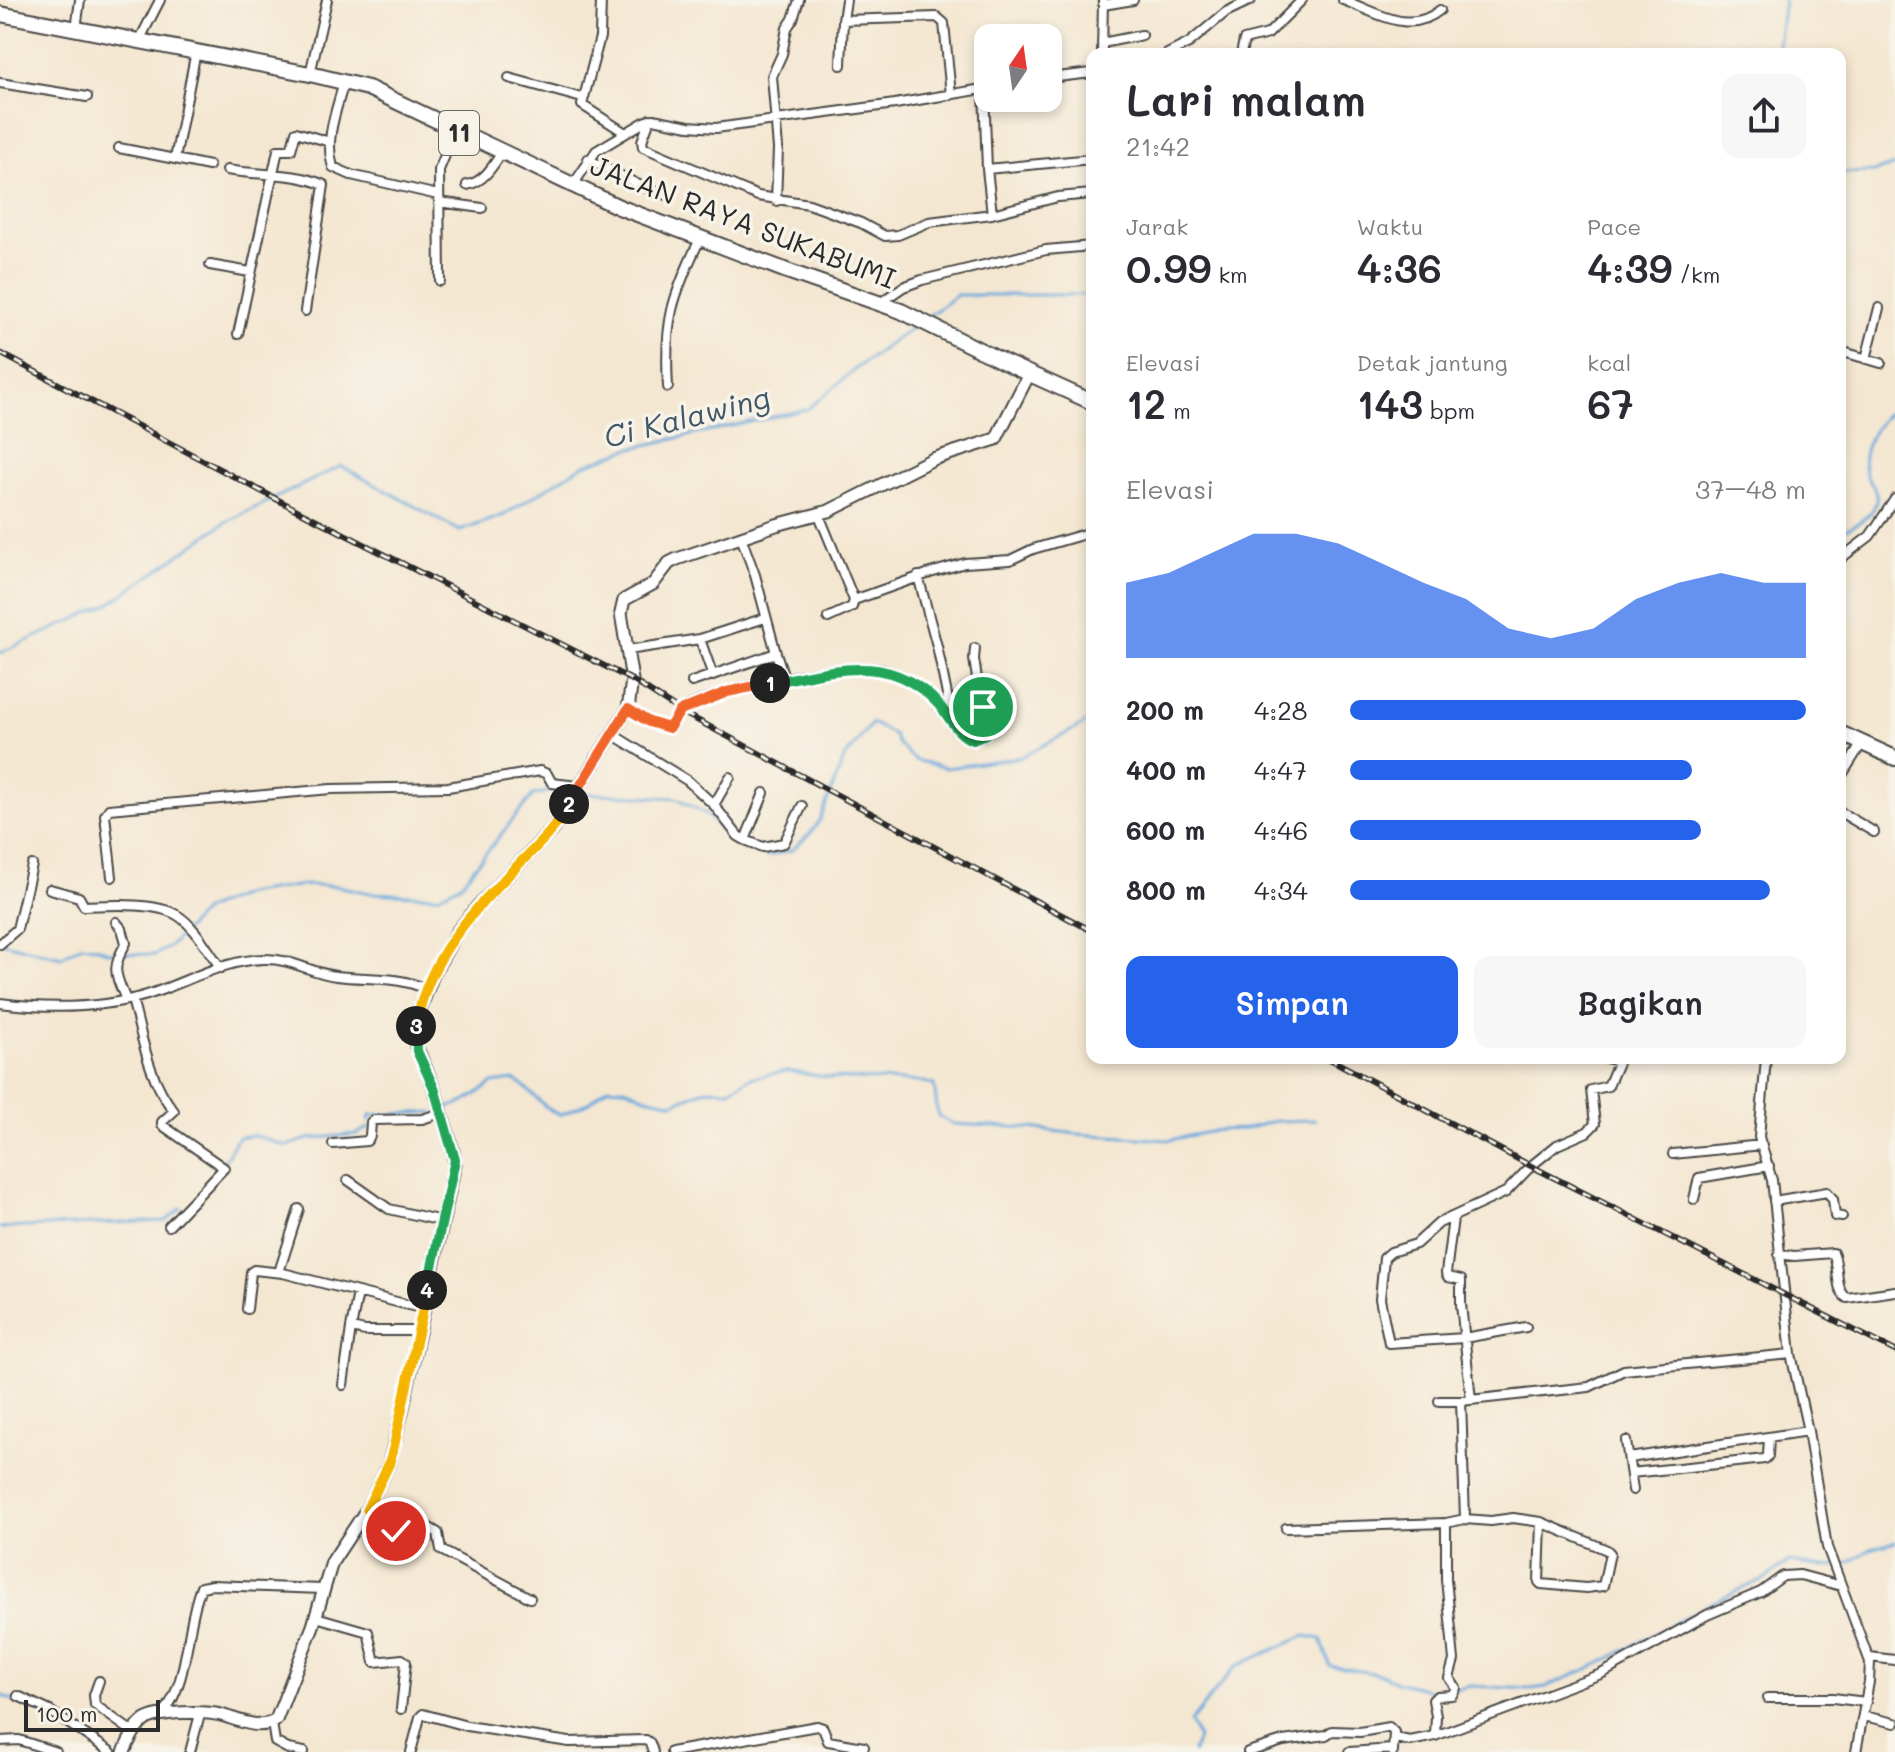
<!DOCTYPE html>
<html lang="id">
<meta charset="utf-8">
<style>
body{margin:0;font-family:Mali,sans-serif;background:#f7f7f7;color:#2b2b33;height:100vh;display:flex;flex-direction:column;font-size:30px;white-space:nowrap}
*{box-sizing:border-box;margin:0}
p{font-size:26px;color:#7c7c81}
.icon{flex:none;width:44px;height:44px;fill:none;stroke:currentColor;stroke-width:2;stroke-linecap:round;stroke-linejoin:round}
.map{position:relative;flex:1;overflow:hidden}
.side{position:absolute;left:1086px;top:48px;width:760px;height:1016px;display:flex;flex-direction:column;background:#fff;border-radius:16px;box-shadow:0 4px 12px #0003}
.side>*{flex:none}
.needle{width:52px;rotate:13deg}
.controls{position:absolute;left:974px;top:24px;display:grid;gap:16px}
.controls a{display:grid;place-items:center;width:88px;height:88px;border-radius:16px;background:#fff;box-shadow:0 4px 12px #0003;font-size:40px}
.scale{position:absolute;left:24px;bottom:20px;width:136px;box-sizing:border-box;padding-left:8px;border:4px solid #2b2b2b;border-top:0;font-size:22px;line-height:28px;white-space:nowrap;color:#2b2b2b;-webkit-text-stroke:6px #f7f3e8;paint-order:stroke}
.pin{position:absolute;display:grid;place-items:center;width:68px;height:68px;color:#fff;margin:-34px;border:4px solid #fff;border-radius:50%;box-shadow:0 2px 8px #0007}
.km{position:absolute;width:40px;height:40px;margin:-20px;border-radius:50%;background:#222;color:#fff;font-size:22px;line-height:40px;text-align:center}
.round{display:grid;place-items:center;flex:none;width:84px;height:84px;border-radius:16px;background:#f7f7f7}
.head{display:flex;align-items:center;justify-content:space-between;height:136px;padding:0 40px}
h1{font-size:44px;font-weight:600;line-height:60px}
.figures{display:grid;grid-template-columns:repeat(3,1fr);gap:12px;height:136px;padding:8px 40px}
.figures div{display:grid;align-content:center}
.figures b{font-size:40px;font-weight:600}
.figures small{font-size:22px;font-weight:400}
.figures p{font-size:22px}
.chart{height:224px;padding:16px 40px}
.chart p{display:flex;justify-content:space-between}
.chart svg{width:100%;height:144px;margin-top:8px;fill:#2563eb;opacity:.7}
.action{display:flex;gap:16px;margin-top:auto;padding:16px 40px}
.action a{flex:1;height:92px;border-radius:16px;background:#2563eb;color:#fff;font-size:32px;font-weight:600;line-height:92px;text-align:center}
.action a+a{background:#f7f7f7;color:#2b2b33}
ul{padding:0 40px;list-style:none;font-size:26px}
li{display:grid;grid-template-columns:128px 96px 1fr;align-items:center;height:60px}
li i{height:20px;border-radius:10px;background:#2563eb}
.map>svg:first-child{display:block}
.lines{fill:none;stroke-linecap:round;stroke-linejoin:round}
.stream{stroke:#6aa8dc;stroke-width:3}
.street-casing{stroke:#494744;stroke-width:12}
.secondary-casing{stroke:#494744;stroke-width:15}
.highway-casing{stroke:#494744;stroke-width:18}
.street{stroke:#fff;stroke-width:8}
.secondary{stroke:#fff;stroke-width:11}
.highway{stroke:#fff;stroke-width:14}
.rail-casing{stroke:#2b2b2b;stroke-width:6}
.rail{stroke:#f7f3e8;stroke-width:3;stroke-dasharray:9;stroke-linecap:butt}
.split-1-casing{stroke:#fff;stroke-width:16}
.split-2-casing{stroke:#fff;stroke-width:16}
.split-3-casing{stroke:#fff;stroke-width:16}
.split-4-casing{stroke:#fff;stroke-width:16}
.split-5-casing{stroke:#fff;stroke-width:16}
.split-1{stroke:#22a559;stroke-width:10}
.split-2{stroke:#f0652b;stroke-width:10}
.split-3{stroke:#f5b400;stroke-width:10}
.split-4{stroke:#22a559;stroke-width:10}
.split-5{stroke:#f5b400;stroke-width:10}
.labels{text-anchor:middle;stroke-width:7;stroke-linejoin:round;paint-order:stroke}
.shield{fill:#f7f3e8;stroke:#686764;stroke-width:2}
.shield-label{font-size:26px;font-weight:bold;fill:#2b2b2b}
.street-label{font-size:28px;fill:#2b2b2b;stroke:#f7f3e8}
.water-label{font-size:30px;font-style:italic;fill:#415769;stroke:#f7f3e8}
</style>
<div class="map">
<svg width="1895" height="1752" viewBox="0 0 1895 1752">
<rect width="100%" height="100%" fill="#f7f3e8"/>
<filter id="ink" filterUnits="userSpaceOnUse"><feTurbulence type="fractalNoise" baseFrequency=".0125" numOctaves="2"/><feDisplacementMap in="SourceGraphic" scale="16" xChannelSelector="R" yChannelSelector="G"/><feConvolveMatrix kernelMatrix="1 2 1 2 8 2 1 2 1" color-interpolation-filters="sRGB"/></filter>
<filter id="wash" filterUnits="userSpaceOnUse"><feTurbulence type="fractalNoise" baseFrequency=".006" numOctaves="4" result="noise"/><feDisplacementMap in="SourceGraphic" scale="32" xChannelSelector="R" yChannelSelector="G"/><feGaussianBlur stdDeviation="1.8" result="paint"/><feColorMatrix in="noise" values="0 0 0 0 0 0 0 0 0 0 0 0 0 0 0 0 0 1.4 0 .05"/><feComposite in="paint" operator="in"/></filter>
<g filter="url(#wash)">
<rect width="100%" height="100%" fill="#f4e7d1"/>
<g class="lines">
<!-- stream -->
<path class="stream" d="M1777,54L1784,0
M1840,173L1874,172L1895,165
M927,317L957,295H1092
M1840,532C1856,525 1885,511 1874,488C1872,482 1866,479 1865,472C1858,449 1878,421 1895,407
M0,653L109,604L226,522L341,466L460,531L504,515L582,466L628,449L808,409L858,367L917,324
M580,793L677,798L706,814L736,845L768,856L792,850L810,834L820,820L844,759L872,723L894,735L897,743L915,760L946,768L1021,757L1092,720
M4,943L61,957L82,945L96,947L108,952L154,955L169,947L205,910L245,894L303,885L337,886L370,893L438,896L460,885L533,795L557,790L573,792
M444,1109L465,1102L493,1083L514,1080C532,1089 541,1108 560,1115L590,1102L608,1087L625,1088L646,1097L673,1103L707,1089L730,1090L750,1078L787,1071L831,1078L924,1082L934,1085L938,1116L953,1124L1030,1128L1077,1134L1169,1140L1219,1130L1245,1129L1275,1121L1315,1120
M369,1121L370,1115L433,1112
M222,1165L238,1137L253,1135L287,1146L308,1139L357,1134L368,1128
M0,1228L166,1221L181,1208
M0,1695L38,1710L79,1735
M1193,1752L1198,1738L1190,1722L1236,1666L1305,1636L1321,1639L1330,1666L1384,1675L1396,1682L1441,1693L1470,1686L1531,1689L1546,1687L1603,1662L1719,1599L1766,1578L1789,1562L1823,1567L1845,1565L1871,1549L1895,1542"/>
</g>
</g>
<g filter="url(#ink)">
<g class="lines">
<!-- street casing -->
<g class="street-casing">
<path id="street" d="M601,0L600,37L582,105L624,132
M1343,0C1376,12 1409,36 1440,10
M1103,5L1133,0
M843,20L846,0
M76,29L80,0
M139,41L160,0
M1102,43L1142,35
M196,51L175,159L209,166
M1102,54L1103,0
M1167,54L1189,43L1226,12L1251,0
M1241,54L1244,40L1268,34L1302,0
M841,65L843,20L937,17L944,23L951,95
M310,74L327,0
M509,78L582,98
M1048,78L1092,73
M344,82C337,109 324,139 333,167L351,175L438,195
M0,83L87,97
M984,89L987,169L1092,159
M650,119L642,141L643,147L758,196L809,204L861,223L885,236L898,235L929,222L992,214L1058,197L1092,194
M119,148L175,159
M588,159L639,185L670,196
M987,169L992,214
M227,170C259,176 293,171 324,185L305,311
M467,185C484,182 493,166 502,152
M573,185L596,151L646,121L653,119L689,126L716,128L895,104L988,88
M776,201L778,149L772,76L782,54L787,28L793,19L799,0
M439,202L482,208
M210,265L250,272
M440,281L439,170L455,131
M880,303L903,287L922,280L1046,250L1092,246
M238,334L278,150H291L296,132L330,142
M1840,351L1881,363
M1866,359L1879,308
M668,387C664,321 672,297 700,239
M819,515L854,600
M1840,559L1870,536L1895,499
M918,576L937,646L952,719
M828,618L852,607L854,600L930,573L965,563L1010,560L1033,549L1092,532
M628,650L700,639
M776,653L785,680
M713,676L700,639L765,618
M692,682L776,653L755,575L741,537
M628,709L649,722L669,728C675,722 677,713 683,709C719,689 836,664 876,669C891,670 904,677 916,685C935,697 959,737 973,740L984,736L985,731L974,659L975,648
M612,734L688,781L714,805L738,836L745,840L763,847L784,843L802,806
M1840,778L1862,743
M714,805L730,777
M1840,812L1874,832
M745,840L764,793
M112,877L105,815L109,809L331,789L448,787L540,771L547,774L552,783L578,786
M50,889L79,897L84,906C109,905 156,902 177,915C195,926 208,951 221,968
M116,922L122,929L126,943C111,969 115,973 126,1000
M0,944L17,929L32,865
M132,999C142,1036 149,1081 174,1111L162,1122V1125L224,1168L169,1226
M0,1003C48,1009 100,1009 147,995C185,983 223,960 264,959C290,958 311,973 336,976C367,980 397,975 426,989
M1606,1058L1618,1061
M1766,1058L1759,1137L1772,1180L1791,1354L1808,1431L1827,1547L1870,1662L1869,1682L1856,1752
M333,1144L367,1141L370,1136L371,1122L374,1120L422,1119L441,1113
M1673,1154L1762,1145
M348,1180L389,1209L442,1221
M1694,1199L1699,1178L1769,1166
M1774,1201L1827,1192L1833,1199L1835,1216L1842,1217
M1453,1218L1446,1273L1448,1277L1461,1280V1304L1471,1400
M1779,1254L1794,1256L1833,1253C1840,1267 1834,1290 1847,1298L1895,1291
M279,1272L299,1209
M358,1293L351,1328L365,1331H420
M247,1309L251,1272L254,1270L283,1273L424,1309
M1526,1327L1464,1338L1389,1343L1380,1299L1384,1258L1391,1252L1416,1244L1439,1223L1506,1192L1531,1166L1557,1145L1587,1132L1595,1124L1591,1090L1608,1086L1620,1058
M343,1385L351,1328
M1439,1401H1461
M1626,1441L1633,1490
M1629,1458L1808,1431
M1631,1473L1765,1459L1768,1456L1769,1437
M367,1509L394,1530L400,1529L411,1517L438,1533L441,1550L530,1598
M1465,1519L1491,1521L1513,1518L1541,1522L1607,1550L1610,1553L1603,1586L1586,1588L1541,1584L1539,1582L1541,1522
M1286,1528L1446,1523L1465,1519L1461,1401L1589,1387L1624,1370L1791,1354
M316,1617L368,1632L375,1662L402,1659L406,1662L401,1709
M1869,1657L1895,1660
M99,1681L94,1695L95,1705L134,1733
M18,1696L50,1711L111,1752
M1767,1698H1833L1866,1702
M163,1714C190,1680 185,1627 201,1587L212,1585L323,1589
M1863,1716L1895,1723
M272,1723L275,1742L288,1749L304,1752
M1435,1736L1436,1716L1433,1700L1437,1696L1452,1695L1456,1688L1449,1678L1454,1660L1446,1579V1523
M1395,1738L1410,1741L1435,1736L1601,1674L1707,1615L1761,1592L1783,1576L1800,1575L1841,1586
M0,1741L19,1740L56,1752
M190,1752L200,1714
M411,1752L420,1717L423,1714L467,1726L569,1742L646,1740L650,1743L653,1752
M671,1752L817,1726L823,1728L828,1741L864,1747
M1248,1752L1283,1741L1326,1735L1332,1731L1360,1732L1389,1727L1394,1732L1393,1752
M1349,1752L1393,1749"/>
</g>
<!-- secondary casing -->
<g class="secondary-casing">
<path id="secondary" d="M124,1752C129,1741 135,1727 145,1720C160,1711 205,1711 221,1715C239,1720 260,1731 276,1720L313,1626L332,1562L367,1509L389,1464L402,1412L455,1164L453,1151L434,1088L416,1046L420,1009L434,972L457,932L478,906L553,829L628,709L632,680L621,613L624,600L653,584L669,563L677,559L776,525L829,511L933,459L996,439L1029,374"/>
</g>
<!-- highway casing -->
<g class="highway-casing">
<path id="highway" d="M0,14L310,74L368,88L619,207L787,271L901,311L1010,365L1092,402
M1840,733L1895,758"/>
</g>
<!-- street -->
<use href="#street" class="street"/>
<!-- secondary -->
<use href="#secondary" class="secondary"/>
<!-- highway -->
<use href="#highway" class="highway"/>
<!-- rail casing -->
<g class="rail-casing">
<path id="rail" d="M0,353L297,510L632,680L680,711L1092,931
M1328,1058L1531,1166L1895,1351"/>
</g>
<!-- rail -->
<use href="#rail" class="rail"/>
</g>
</g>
<g class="lines" filter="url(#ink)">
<!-- split-1 casing -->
<g class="split-1-casing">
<path id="split-1" d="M770,683C833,671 889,650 939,705C949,716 958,736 973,740L985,734L983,707"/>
</g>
<!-- split-2 casing -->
<g class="split-2-casing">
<path id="split-2" d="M569,804L628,709L649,722L669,728L680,711L727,692L770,683"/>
</g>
<!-- split-3 casing -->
<g class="split-3-casing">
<path id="split-3" d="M416,1026C427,957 475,909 521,862C539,844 557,827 569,804"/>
</g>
<!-- split-4 casing -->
<g class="split-4-casing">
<path id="split-4" d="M416,1026L417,1051L434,1088L455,1160L427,1290"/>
</g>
<!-- split-5 casing -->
<g class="split-5-casing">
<path id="split-5" d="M396,1531L388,1528L367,1509L389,1464L394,1446L427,1290"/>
</g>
<!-- split-1 -->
<use href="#split-1" class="split-1"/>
<!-- split-2 -->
<use href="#split-2" class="split-2"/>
<!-- split-3 -->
<use href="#split-3" class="split-3"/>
<!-- split-4 -->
<use href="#split-4" class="split-4"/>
<!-- split-5 -->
<use href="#split-5" class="split-5"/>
</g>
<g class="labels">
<!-- shield labels -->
<rect class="shield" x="439" y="111" width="40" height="44" rx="6"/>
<g class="shield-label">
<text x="459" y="142">11</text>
</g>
<!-- street labels -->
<g class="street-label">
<text transform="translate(743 222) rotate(21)" y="10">JALAN RAYA SUKABUMI</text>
</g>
<!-- water labels -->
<g class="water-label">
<text transform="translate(687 418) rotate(-14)" y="10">Ci Kalawing</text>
</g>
</g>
</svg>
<div class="controls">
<a><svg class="needle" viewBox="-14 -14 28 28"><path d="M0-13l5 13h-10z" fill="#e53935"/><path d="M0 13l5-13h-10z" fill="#7c7c81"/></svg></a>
</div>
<div class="scale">100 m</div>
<div class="pin" style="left:983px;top:707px;background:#1e9e55"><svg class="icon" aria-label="arrive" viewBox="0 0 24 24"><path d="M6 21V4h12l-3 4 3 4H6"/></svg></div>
<div class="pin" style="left:396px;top:1531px;background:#d93025"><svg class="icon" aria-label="check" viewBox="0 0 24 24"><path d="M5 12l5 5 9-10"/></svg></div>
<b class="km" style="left:770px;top:683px">1</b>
<b class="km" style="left:569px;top:804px">2</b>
<b class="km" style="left:416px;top:1026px">3</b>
<b class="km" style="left:427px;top:1290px">4</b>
<section class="side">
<div class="head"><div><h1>Lari malam</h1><p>21:42</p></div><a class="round"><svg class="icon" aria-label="share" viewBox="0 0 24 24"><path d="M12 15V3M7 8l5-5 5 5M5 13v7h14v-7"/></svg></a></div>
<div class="figures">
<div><p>Jarak</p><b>0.99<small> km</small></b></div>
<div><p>Waktu</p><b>4:36</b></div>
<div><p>Pace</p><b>4:39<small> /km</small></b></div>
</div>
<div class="figures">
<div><p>Elevasi</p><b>12<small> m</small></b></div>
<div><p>Detak jantung</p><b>143<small> bpm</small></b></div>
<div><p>kcal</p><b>67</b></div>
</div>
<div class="chart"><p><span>Elevasi</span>37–48 m</p>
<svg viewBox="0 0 160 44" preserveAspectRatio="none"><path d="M0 44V21L10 18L20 12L30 6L40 6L50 9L60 15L70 21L80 26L90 35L100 38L110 35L120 26L130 21L140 18L150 21L160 21V44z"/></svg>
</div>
<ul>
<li><b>200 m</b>4:28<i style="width:100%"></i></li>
<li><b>400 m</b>4:47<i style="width:75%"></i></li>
<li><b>600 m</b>4:46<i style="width:77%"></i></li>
<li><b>800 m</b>4:34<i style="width:92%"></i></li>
</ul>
<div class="action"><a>Simpan</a><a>Bagikan</a></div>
</section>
</div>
